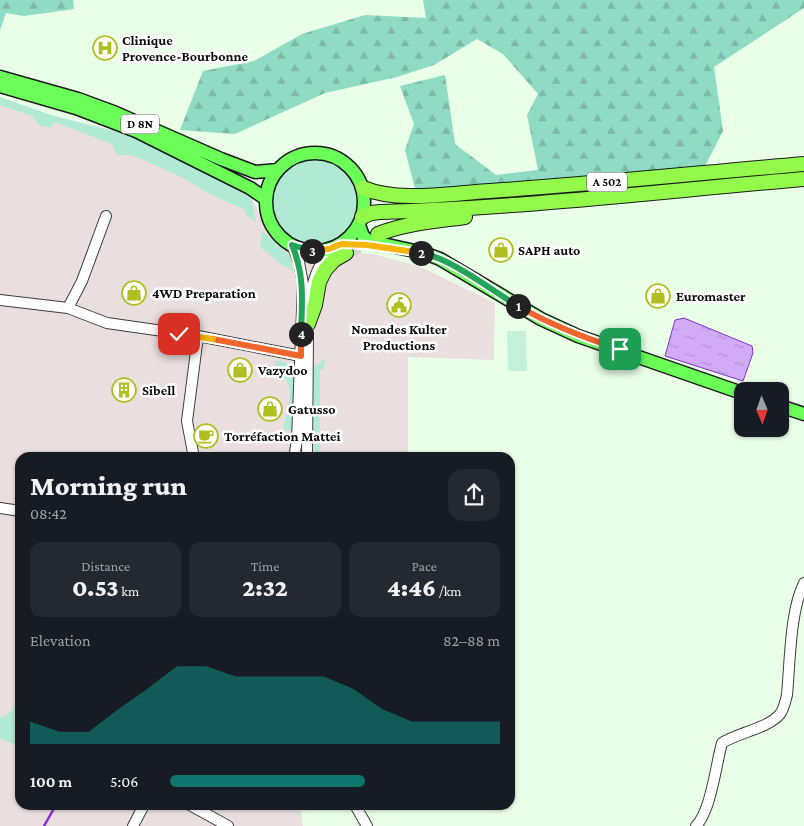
<!DOCTYPE html>
<meta charset="utf-8">
<style>
body{margin:0;font-family:"Crimson Pro",serif;background:#242831;color:#f1f3f6;height:100vh;display:flex;flex-direction:column;font-size:19px;white-space:nowrap}
*{box-sizing:border-box;margin:0}
p{font-size:16px;color:#9ea1a6}
.icon{flex:none;width:28px;height:28px;fill:none;stroke:currentColor;stroke-width:2;stroke-linecap:round;stroke-linejoin:round}
.map{position:relative;flex:1;overflow:hidden}
.sheet{position:absolute;left:15px;top:452px;width:500px;height:358px;display:flex;flex-direction:column;background:#171b24;border-radius:15px;box-shadow:0 1px 4px #0004}
.sheet>*{flex:none}
.needle{width:32px;rotate:178deg}
.fabs{position:absolute;left:734px;top:382px;display:grid;gap:10px}
.fabs a{display:grid;place-items:center;width:55px;height:55px;border-radius:10px;background:#171b24;box-shadow:0 1px 4px #0004;font-size:25px}
.pin{position:absolute;display:grid;place-items:center;width:42px;height:42px;color:#fff;margin:-21px;border-radius:10px;box-shadow:0 2px 8px #0006}
.km{position:absolute;width:25px;height:25px;margin:-12px;border-radius:50%;background:#222;color:#fff;font-size:14px;line-height:25px;text-align:center}
.round{display:grid;place-items:center;flex:none;width:52px;height:52px;border-radius:15px;background:#242831}
.head{display:flex;align-items:center;justify-content:space-between;height:85px;padding:0 15px}
h1{font-size:28px;font-weight:800;line-height:38px}
.stats{display:grid;grid-template-columns:repeat(3,1fr);gap:8px;height:85px;padding:5px 15px}
.stats div{display:grid;align-content:center;border-radius:12px;background:#242831;text-align:center}
.stats b{font-size:25px;font-weight:800}
.stats small{font-size:14px;font-weight:400}
.stats p{font-size:14px}
.chart{height:140px;padding:10px 15px}
.chart p{display:flex;justify-content:space-between}
.chart svg{width:100%;height:90px;margin-top:5px;fill:#0f766e;opacity:.7}
ul{padding:0 15px;list-style:none;font-size:16px}
li{display:grid;grid-template-columns:80px 60px 1fr;align-items:center;height:38px}
li i{height:12px;border-radius:6px;background:#0f766e}
.map>svg:first-child{display:block}
.industrial{fill:#eadede}
.grass{fill:#b1ead4}
.forest{fill:url(#forest-firs)}
.pitch{fill:#c3f1d9}
.water{fill:url(#water-ripples);stroke:#852fd1}
.lines{fill:none;stroke-linecap:round;stroke-linejoin:round}
.stream{stroke:#852fd1;stroke-width:2.5}
.highway-tunnel{stroke:#c8dac7;stroke-width:14;stroke-dasharray:14 7;stroke-linecap:butt}
.minor-casing{stroke:#3d3d3d;stroke-width:12}
.major-casing{stroke:#1b1b1b;stroke-width:15}
.highway-casing{stroke:#1b1b1b;stroke-width:16}
.minor{stroke:#fff;stroke-width:10}
.major{stroke:#6bfe59;stroke-width:12}
.highway{stroke:#93fa4b;stroke-width:14}
.split-1-casing{stroke:#fff;stroke-width:10}
.split-2-casing{stroke:#fff;stroke-width:10}
.split-3-casing{stroke:#fff;stroke-width:10}
.split-4-casing{stroke:#fff;stroke-width:10}
.split-5-casing{stroke:#fff;stroke-width:10}
.split-6-casing{stroke:#fff;stroke-width:10}
.split-1{stroke:#f0652b;stroke-width:6}
.split-2{stroke:#22a559;stroke-width:6}
.split-3{stroke:#f5b400;stroke-width:6}
.split-4{stroke:#22a559;stroke-width:6}
.split-5{stroke:#f0652b;stroke-width:6}
.split-6{stroke:#f5b400;stroke-width:6}
.labels{text-anchor:middle;stroke-width:5;stroke-linejoin:round;paint-order:stroke}
.shield{fill:#fff;stroke:#545454;stroke-width:1}
.shield-label{font-size:12px;font-weight:bold;fill:#0a0a0a}
.poi-label{font-size:14px;font-weight:bold;fill:#0a0a0a;stroke:#fff;text-anchor:start}
</style>
<div class="map">
<svg width="804" height="826" viewBox="0 0 804 826">
<defs>
<pattern id="forest-firs" width="22" height="20" patternUnits="userSpaceOnUse" patternTransform="scale(1.25)"><rect width="22" height="20" fill="#90dbc3"/><path d="M5 1l3.5 6h-7zM16 11l3.5 6h-7z" fill="#7bbba6"/></pattern>
<pattern id="water-ripples" width="26" height="14" patternUnits="userSpaceOnUse" patternTransform="scale(1.25)"><rect width="26" height="14" fill="#d2abf8"/><path d="M2 4q2-2 4 0t4 0M15 11q2-2 4 0t4 0" fill="none" stroke="#b392d3"/></pattern>
</defs>
<rect width="100%" height="100%" fill="#e9ffe8"/>
<!-- industrial -->
<path class="industrial" d="M0,104L175,156L251,195L266,228L276,241L287,250L373,254L421,267L495,303L494,360L408,357V457L20,458V805H300L303,826H0Z"/>
<!-- grass -->
<path class="grass" d="M0,97L51,115L126,134L251,197L256,221L247,216L245,210L214,196L179,176L132,155H117L112,144L54,122L51,128L39,125L32,116L0,105Z
M273 202a42 42 0 1 1 84 0a42 42 0 1 1-84 0Z
M262,231L290,256L293,271L279,263L260,247Z
M325,358L324,369L320,370V457H314V367Z
M275,360L289,364L294,373L291,430H283C285,419 293,394 289,385C285,376 275,371 275,360Z
M15,708L14,721L20,726V747L0,738V717L5,716Z"/>
<!-- forest -->
<path class="forest" d="M0,0H73L74,9L24,16L6,13L0,30Z
M423,0H804V8L714,67L723,131L703,170L471,187L415,189L405,150L414,124L400,86L445,75L455,144L496,175L538,170L527,115L538,94L503,54L477,39L434,65L397,77L325,93L235,134L180,130L203,71L254,61L302,34L365,15L426,18Z"/>
<!-- pitch -->
<path class="pitch" d="M507,331H526L527,371H508Z"/>
<!-- water -->
<path class="water" d="M684,318L752,346L753,353L743,381L665,356L675,320Z"/>
<g class="lines">
<!-- stream -->
<path class="stream" d="M44,826L56,805"/>
<!-- highway-tunnel -->
<path class="highway-tunnel" d="M346,253L378,235"/>
<!-- minor casing -->
<g class="minor-casing">
<path id="minor" d="M292,245L299,262L303,284L297,440L294,458
M0,300L68,308L82,281L106,216
M310,302C312,279 318,268 329,249
M68,308L107,323L198,336L301,356
M194,458L187,421L198,336
M307,458L308,334
M0,508L20,511
M190,805L228,826
M355,805L367,826
M133,826L144,805
M696,826C711,811 716,764 722,743C737,733 769,728 780,714C784,709 785,702 787,695C790,663 790,611 804,583"/>
</g>
<!-- major casing -->
<g class="major-casing">
<path id="major" d="M0,77L78,99L116,113L221,159L255,172L278,170
M0,86L76,108L136,131L250,188L266,199
M266 202a49 49 0 1 1 98 0a49 49 0 1 1-98 0Z
M359,225L363,236L369,241L424,253L440,259L541,319L578,336L742,393
M780,406L804,414"/>
</g>
<!-- highway casing -->
<g class="highway-casing">
<path id="highway" d="M363,188C399,203 451,193 490,191C595,184 699,173 804,164
M362,217L371,213L380,212C522,208 663,191 804,179
M378,234C406,223 436,221 465,217
M308,324L315,305L319,282L325,270L334,260L346,253"/>
</g>
<!-- minor -->
<use href="#minor" class="minor"/>
<!-- major -->
<use href="#major" class="major"/>
<!-- highway -->
<use href="#highway" class="highway"/>
</g>
<g class="lines">
<!-- split-1 casing -->
<g class="split-1-casing">
<path id="split-1" d="M518,306C551,325 584,338 620,349"/>
</g>
<!-- split-2 casing -->
<g class="split-2-casing">
<path id="split-2" d="M421,253C451,258 491,290 518,306"/>
</g>
<!-- split-3 casing -->
<g class="split-3-casing">
<path id="split-3" d="M312,251L329,249L341,244L367,245L421,253"/>
</g>
<!-- split-4 casing -->
<g class="split-4-casing">
<path id="split-4" d="M301,334C302,301 305,276 292,245L312,251"/>
</g>
<!-- split-5 casing -->
<g class="split-5-casing">
<path id="split-5" d="M213,339L301,356V334"/>
</g>
<!-- split-6 casing -->
<g class="split-6-casing">
<path id="split-6" d="M179,334L213,339"/>
</g>
<!-- split-1 -->
<use href="#split-1" class="split-1"/>
<!-- split-2 -->
<use href="#split-2" class="split-2"/>
<!-- split-3 -->
<use href="#split-3" class="split-3"/>
<!-- split-4 -->
<use href="#split-4" class="split-4"/>
<!-- split-5 -->
<use href="#split-5" class="split-5"/>
<!-- split-6 -->
<use href="#split-6" class="split-6"/>
</g>
<!-- icons -->
<defs>
<g id="hospital-ring" transform="scale(1.25)"><circle r="9.5" fill="#fff" stroke="#b0be1f" stroke-width="1.5"/><path d="M-5-5h3v3.5h4V-5h3V5h-3V1.5h-4V5h-3Z" fill="#b0be1f"/></g>
<g id="shop-ring" transform="scale(1.25)"><circle r="9.5" fill="#fff" stroke="#b0be1f" stroke-width="1.5"/><path d="M-5-2.5h2.3a2.7 3.5 0 0 1 5.4 0H5L5.5 6h-11ZM-1.5-2.5h3a1.5 2.3 0 0 0-3 0Z" fill="#b0be1f"/></g>
<g id="civic-ring" transform="scale(1.25)"><circle r="9.5" fill="#fff" stroke="#b0be1f" stroke-width="1.5"/><path d="M-.6-6.5H3V-4.5H.6V-3L4-1V1h2V6H-6V1h2V-1L-.6-3ZM-1.2 2.5V6h2.4V2.5Z" fill="#b0be1f"/></g>
<g id="building-ring" transform="scale(1.25)"><circle r="9.5" fill="#fff" stroke="#b0be1f" stroke-width="1.5"/><path d="M-4-6H4V6H1V3H-1V6H-4ZM-2.5-4.3h1.7v1.8h-1.7ZM.8-4.3h1.7v1.8H.8ZM-2.5-1h1.7V.8h-1.7ZM.8-1h1.7V.8H.8Z" fill="#b0be1f"/></g>
<g id="cafe-ring" transform="scale(1.25)"><circle r="9.5" fill="#fff" stroke="#b0be1f" stroke-width="1.5"/><path d="M-5.5-4.5H6V0H3Q3 3.5 0 3.5H-2.5Q-5.5 3.5-5.5 0ZM3-3.2v2h1.7v-2ZM-6 4.5H4V6H-6Z" fill="#b0be1f"/></g>
</defs>
<g fill-rule="evenodd">
<use href="#hospital-ring" x="105" y="48"/>
<use href="#shop-ring" x="501" y="250"/>
<use href="#shop-ring" x="134" y="293"/>
<use href="#shop-ring" x="658" y="296"/>
<use href="#civic-ring" x="399" y="305"/>
<use href="#shop-ring" x="240" y="370"/>
<use href="#building-ring" x="124" y="390"/>
<use href="#shop-ring" x="270" y="409"/>
<use href="#cafe-ring" x="206" y="436"/>
</g>
<g class="labels">
<!-- shield labels -->
<g class="shield">
<rect x="121" y="114.5" width="38" height="19" rx="4"/>
<rect x="587" y="172.5" width="40" height="19" rx="4"/>
</g>
<g class="shield-label">
<text x="140" y="128">D 8N</text>
<text x="607" y="186">A 502</text>
</g>
<!-- poi labels -->
<g class="poi-label">
<text x="122" y="45">Clinique<tspan x="122" dy="16">Provence-Bourbonne</tspan></text>
<text x="518" y="255">SAPH auto</text>
<text x="152" y="298">4WD Preparation</text>
<text x="676" y="301">Euromaster</text>
<text x="399" y="334" text-anchor="middle">Nomades Kulter<tspan x="399" dy="16">Productions</tspan></text>
<text x="258" y="375">Vazydoo</text>
<text x="142" y="395">Sibell</text>
<text x="288" y="414">Gatusso</text>
<text x="224" y="441">Torréfaction Mattei</text>
</g>
</g>
</svg>
<div class="fabs">
<a><svg class="needle" viewBox="-14 -14 28 28"><path d="M0-13l5 13h-10z" fill="#e53935"/><path d="M0 13l5-13h-10z" fill="#9ea1a6"/></svg></a>
</div>
<div class="pin" style="left:620px;top:349px;background:#1e9e55"><svg class="icon" aria-label="arrive" viewBox="0 0 24 24"><path d="M6 21V4h12l-3 4 3 4H6"/></svg></div>
<div class="pin" style="left:179px;top:334px;background:#d93025"><svg class="icon" aria-label="check" viewBox="0 0 24 24"><path d="M5 12l5 5 9-10"/></svg></div>
<b class="km" style="left:518px;top:306px">1</b>
<b class="km" style="left:421px;top:253px">2</b>
<b class="km" style="left:312px;top:251px">3</b>
<b class="km" style="left:301px;top:334px">4</b>
<section class="sheet">
<div class="head"><div><h1>Morning run</h1><p>08:42</p></div><a class="round"><svg class="icon" aria-label="share" viewBox="0 0 24 24"><path d="M12 15V3M7 8l5-5 5 5M5 13v7h14v-7"/></svg></a></div>
<div class="stats">
<div><p>Distance</p><b>0.53<small> km</small></b></div>
<div><p>Time</p><b>2:32</b></div>
<div><p>Pace</p><b>4:46<small> /km</small></b></div>
</div>
<div class="chart"><p><span>Elevation</span>82–88 m</p>
<svg viewBox="0 0 160 44" preserveAspectRatio="none"><path d="M0 44V33L10 38L20 38L30 27L40 17L50 6L60 6L70 11L80 11L90 11L100 11L110 17L120 27L130 33L140 33L150 33L160 33V44z"/></svg>
</div>
<ul>
<li><b>100 m</b>5:06<i style="width:59%"></i></li>
</ul>
</section>
</div>
